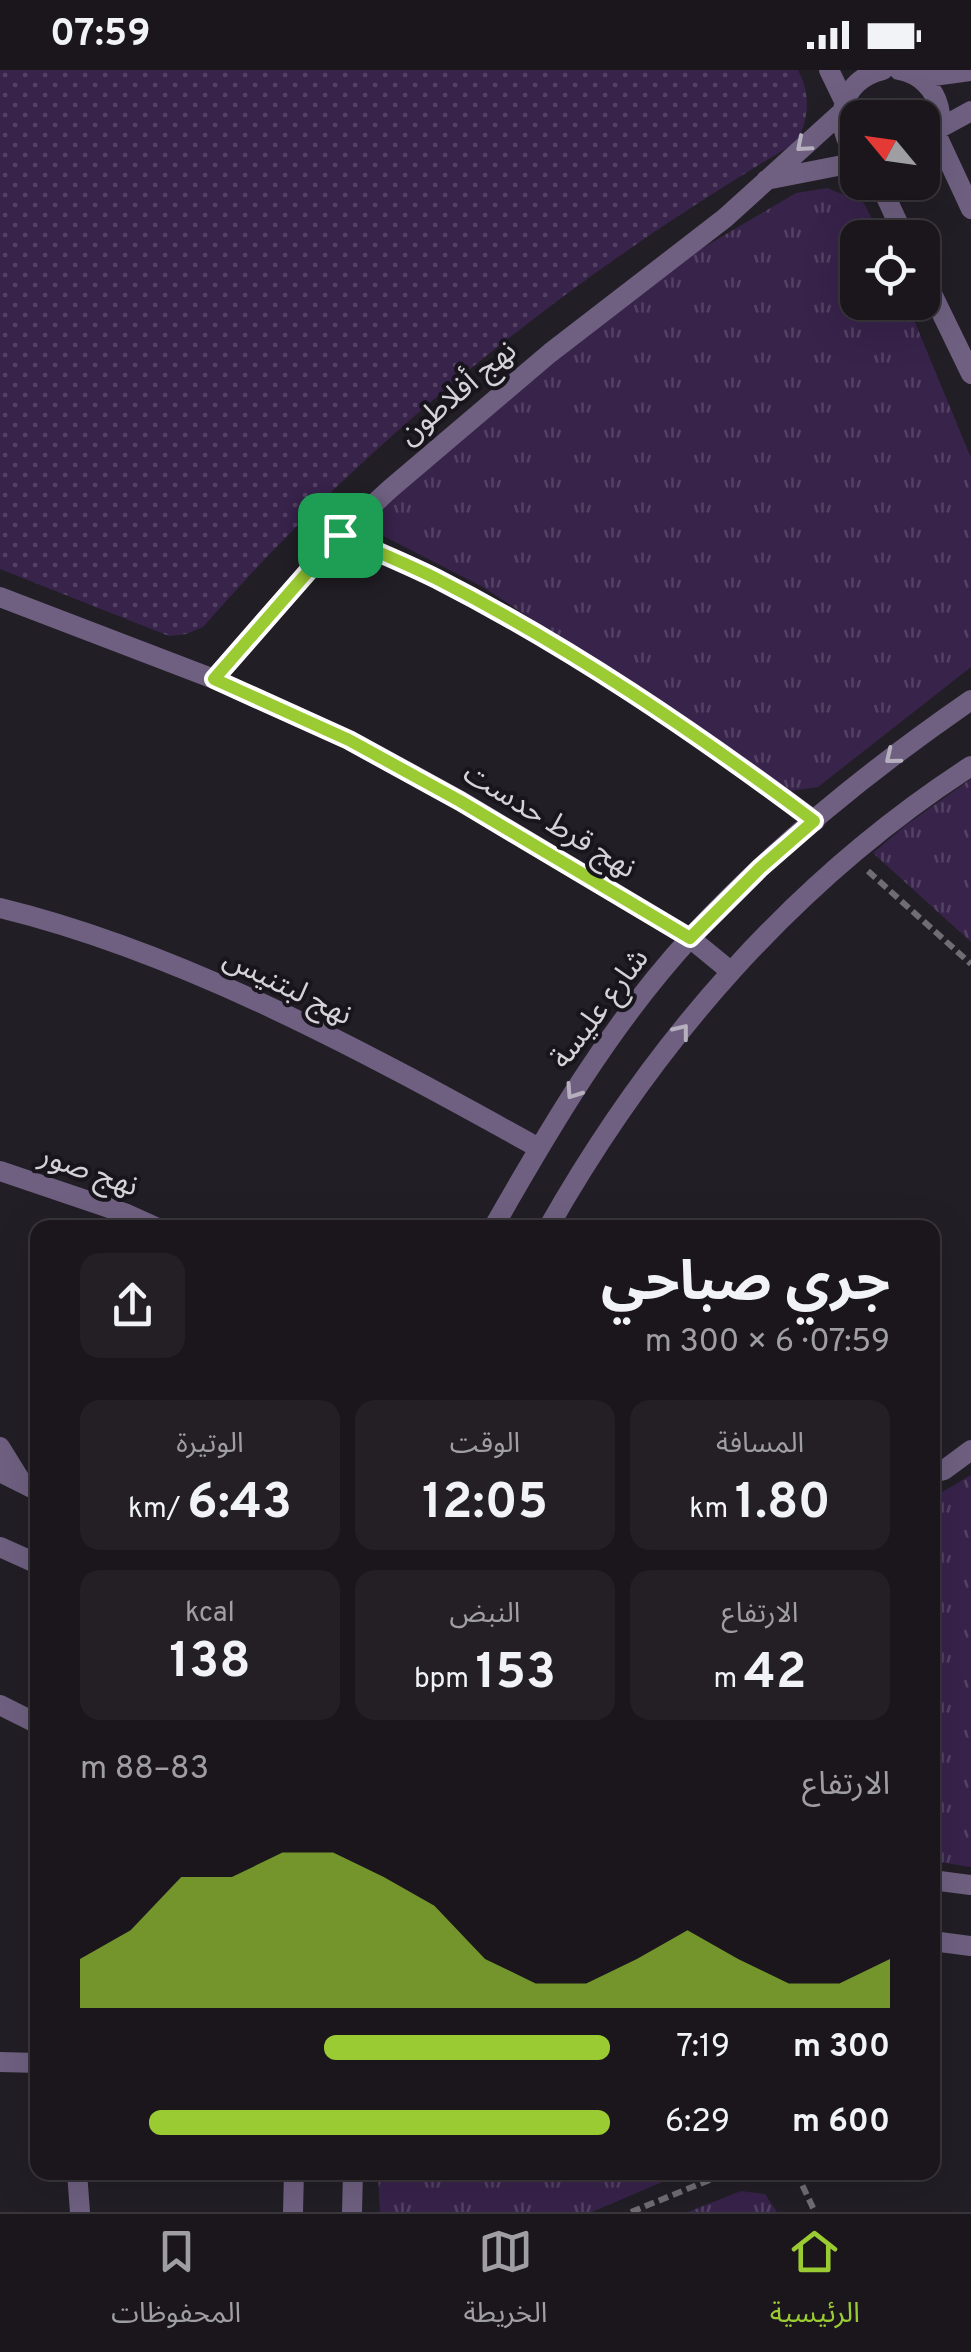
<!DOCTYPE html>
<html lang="ar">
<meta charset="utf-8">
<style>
body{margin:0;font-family:Overpass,"Noto Sans Arabic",sans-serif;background:#231f25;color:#f1f3f6;direction:rtl;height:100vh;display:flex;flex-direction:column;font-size:38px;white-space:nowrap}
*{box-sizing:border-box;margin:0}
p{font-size:32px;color:#9f9fa3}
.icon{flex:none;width:55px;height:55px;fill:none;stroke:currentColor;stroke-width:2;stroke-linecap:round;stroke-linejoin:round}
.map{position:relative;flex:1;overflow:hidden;direction:ltr}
.drawer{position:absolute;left:30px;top:1150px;width:910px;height:960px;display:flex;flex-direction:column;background:#1a161c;border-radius:20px;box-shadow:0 10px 40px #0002,0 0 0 2px #38353b;direction:rtl}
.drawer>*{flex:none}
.needle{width:65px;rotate:299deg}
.fabs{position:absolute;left:840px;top:30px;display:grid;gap:20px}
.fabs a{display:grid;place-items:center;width:100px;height:100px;border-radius:20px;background:#1a161c;box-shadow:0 10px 40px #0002,0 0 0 2px #38353b;font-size:50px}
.pin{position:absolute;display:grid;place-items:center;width:85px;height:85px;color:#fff;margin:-42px;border-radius:20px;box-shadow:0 5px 15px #0006}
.round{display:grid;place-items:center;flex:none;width:105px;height:105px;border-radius:20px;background:#231f25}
.head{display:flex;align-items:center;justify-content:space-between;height:170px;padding:0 50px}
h1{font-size:55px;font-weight:700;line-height:75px}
.stats{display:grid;grid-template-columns:repeat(3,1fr);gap:15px;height:170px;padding:10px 50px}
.stats div{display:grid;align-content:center;border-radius:20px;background:#231f25;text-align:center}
.stats b{font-size:50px;font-weight:700}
.stats small{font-size:28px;font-weight:400}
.stats p{font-size:28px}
.chart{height:280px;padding:20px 50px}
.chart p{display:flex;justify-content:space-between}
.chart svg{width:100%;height:180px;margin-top:10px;fill:#9bcb33;opacity:.7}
ul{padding:0 50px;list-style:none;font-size:32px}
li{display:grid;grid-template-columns:160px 120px 1fr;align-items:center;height:75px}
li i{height:25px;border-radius:12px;background:#9bcb33}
.status{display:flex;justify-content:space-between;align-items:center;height:70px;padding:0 50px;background:#1a161c;direction:ltr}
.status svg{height:28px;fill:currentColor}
.dock{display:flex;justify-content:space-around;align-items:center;height:140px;border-top:2px solid #38353b;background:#1a161c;font-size:28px;color:#9f9fa3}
.dock a{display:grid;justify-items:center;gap:5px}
.dock .on{color:#9bcb33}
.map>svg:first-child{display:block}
.grass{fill:url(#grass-tufts)}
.park{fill:url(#park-dots)}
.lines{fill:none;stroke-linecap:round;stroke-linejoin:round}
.path{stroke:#706d74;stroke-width:6;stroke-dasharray:10 5;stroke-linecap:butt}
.minor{stroke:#6f6081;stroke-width:20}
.tertiary{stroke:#6f6081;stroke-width:20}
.oneway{stroke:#b6b0be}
.route-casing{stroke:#fff;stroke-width:20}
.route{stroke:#9bcb33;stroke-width:12}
.labels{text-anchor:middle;stroke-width:8;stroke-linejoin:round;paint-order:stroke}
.street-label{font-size:30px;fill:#d5d3d8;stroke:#18151d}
</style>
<div class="status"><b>07:59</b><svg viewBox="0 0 49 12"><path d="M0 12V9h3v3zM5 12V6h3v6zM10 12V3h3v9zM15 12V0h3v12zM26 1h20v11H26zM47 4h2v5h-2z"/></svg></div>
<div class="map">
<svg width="971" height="2142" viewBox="0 0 971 2142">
<defs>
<pattern id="grass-tufts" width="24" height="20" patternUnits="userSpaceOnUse" patternTransform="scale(2.5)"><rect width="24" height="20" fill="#38234b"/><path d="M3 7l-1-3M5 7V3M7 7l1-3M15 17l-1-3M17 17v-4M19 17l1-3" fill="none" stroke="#544264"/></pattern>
<pattern id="park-dots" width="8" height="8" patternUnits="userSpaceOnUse" patternTransform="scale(2.5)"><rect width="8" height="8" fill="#38234b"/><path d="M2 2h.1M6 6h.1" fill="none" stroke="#544264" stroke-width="1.8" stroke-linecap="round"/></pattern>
</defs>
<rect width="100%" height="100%" fill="#221e26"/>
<!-- grass -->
<path class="grass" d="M827,118L864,133L881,167L858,168V232L907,233L971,388V597L818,717L783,722L646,624L483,517L358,453L672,196L796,123Z
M971,709V872L873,783L906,755Z
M971,1405V1797L933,1791L932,1428Z
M378,2103V2102L683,2103L592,2142H380Z
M741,2121L765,2124L777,2142H688Z"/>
<!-- park -->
<path class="park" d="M0,0H798C811,25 809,47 797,72C576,202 371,364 203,557L186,564L169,566L0,499Z"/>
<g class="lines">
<!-- path -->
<path class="path" d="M868,801L971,894
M796,2102L815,2142
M631,2142L729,2102"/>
<!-- minor -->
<path class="minor" d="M829,0L844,31
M899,0C942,8 954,60 922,88
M919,8L971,1
M940,58L971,41
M938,68L971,139
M858,87C830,55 840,10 883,0
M766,110L858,92
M879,112L905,168
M922,203L971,304
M340,465C372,480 405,493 437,509C570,577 695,662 815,751
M0,527L214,609L349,670L461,731L690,868L729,900
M214,609L340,465L390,419L550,283L725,148L842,42
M0,838C185,883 371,985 537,1077
M0,1101L127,1144L158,1158
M493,1158C551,1056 611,954 691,867C773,778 871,699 971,630
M548,1158C652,974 793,811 971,696
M0,1377L21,1411
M932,1403L944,1400L971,1380
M0,1635L38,1654
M0,1992L38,1993
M77,2102L80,2142
M293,2142L294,2102
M352,2142L353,2102"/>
<!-- tertiary -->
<path class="tertiary" d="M0,1402L38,1421
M0,1477L38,1494
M932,1810L971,1815
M932,1871L971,1876"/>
</g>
<!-- one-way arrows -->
<defs><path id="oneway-chevron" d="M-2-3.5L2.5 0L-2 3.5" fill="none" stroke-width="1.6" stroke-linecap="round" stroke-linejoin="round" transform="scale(2.5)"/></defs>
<g class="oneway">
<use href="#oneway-chevron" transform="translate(803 75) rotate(139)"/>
<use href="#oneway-chevron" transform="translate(892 687) rotate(141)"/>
<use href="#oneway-chevron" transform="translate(682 961) rotate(-52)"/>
<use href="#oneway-chevron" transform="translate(573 1022) rotate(124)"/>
</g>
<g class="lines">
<!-- route casing -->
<g class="route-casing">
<path id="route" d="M340,465C372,480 405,493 437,509C570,577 695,662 814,751L760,798L690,868L460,731L349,670L214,609Z"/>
</g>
<!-- route -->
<use href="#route" class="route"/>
</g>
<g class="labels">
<!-- street labels -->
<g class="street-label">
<text transform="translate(457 322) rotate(-40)" y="10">نهج أفلاطون</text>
<text transform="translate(550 750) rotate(31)" y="10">نهج قرط حدست</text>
<text transform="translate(288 916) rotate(26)" y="10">نهج لبتنيس</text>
<text transform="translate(599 938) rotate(-53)" y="10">شارع عليسة</text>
<text transform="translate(89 1100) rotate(19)" y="10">نهج صور</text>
</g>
</g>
</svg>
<div class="fabs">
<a><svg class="needle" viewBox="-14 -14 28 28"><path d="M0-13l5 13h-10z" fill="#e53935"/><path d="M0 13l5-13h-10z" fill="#9f9fa3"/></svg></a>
<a><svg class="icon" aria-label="locate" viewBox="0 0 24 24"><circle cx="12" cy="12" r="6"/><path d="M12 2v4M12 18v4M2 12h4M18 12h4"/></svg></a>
</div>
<div class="pin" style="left:340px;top:465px;background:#1e9e55"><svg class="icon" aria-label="arrive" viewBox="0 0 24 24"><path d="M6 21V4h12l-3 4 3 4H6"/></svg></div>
<section class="drawer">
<div class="head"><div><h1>جري صباحي</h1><p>07:59 · 6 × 300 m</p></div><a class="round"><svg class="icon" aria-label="share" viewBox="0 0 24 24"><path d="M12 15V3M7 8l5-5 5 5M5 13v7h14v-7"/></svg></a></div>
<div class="stats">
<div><p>المسافة</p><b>1.80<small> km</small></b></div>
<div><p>الوقت</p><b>12:05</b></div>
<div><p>الوتيرة</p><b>6:43<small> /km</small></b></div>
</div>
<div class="stats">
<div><p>الارتفاع</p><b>42<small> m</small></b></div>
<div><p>النبض</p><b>153<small> bpm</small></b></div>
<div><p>kcal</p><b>138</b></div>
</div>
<div class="chart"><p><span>الارتفاع</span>83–88 m</p>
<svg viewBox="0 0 160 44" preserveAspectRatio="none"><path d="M0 44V32L10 25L20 12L30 12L40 6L50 6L60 12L70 19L80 32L90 38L100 38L110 32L120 25L130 32L140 38L150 38L160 32V44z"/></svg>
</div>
<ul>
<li><b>300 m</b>7:19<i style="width:54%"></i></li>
<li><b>600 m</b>6:29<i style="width:87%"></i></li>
</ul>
</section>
</div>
<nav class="dock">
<a class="on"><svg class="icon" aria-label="home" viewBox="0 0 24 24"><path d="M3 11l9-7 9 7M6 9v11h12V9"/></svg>الرئيسية</a>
<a><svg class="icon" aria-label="map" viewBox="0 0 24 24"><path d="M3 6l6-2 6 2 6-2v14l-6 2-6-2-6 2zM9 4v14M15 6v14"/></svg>الخريطة</a>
<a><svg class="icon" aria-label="saved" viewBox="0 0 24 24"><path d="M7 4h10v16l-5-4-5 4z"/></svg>المحفوظات</a>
</nav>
